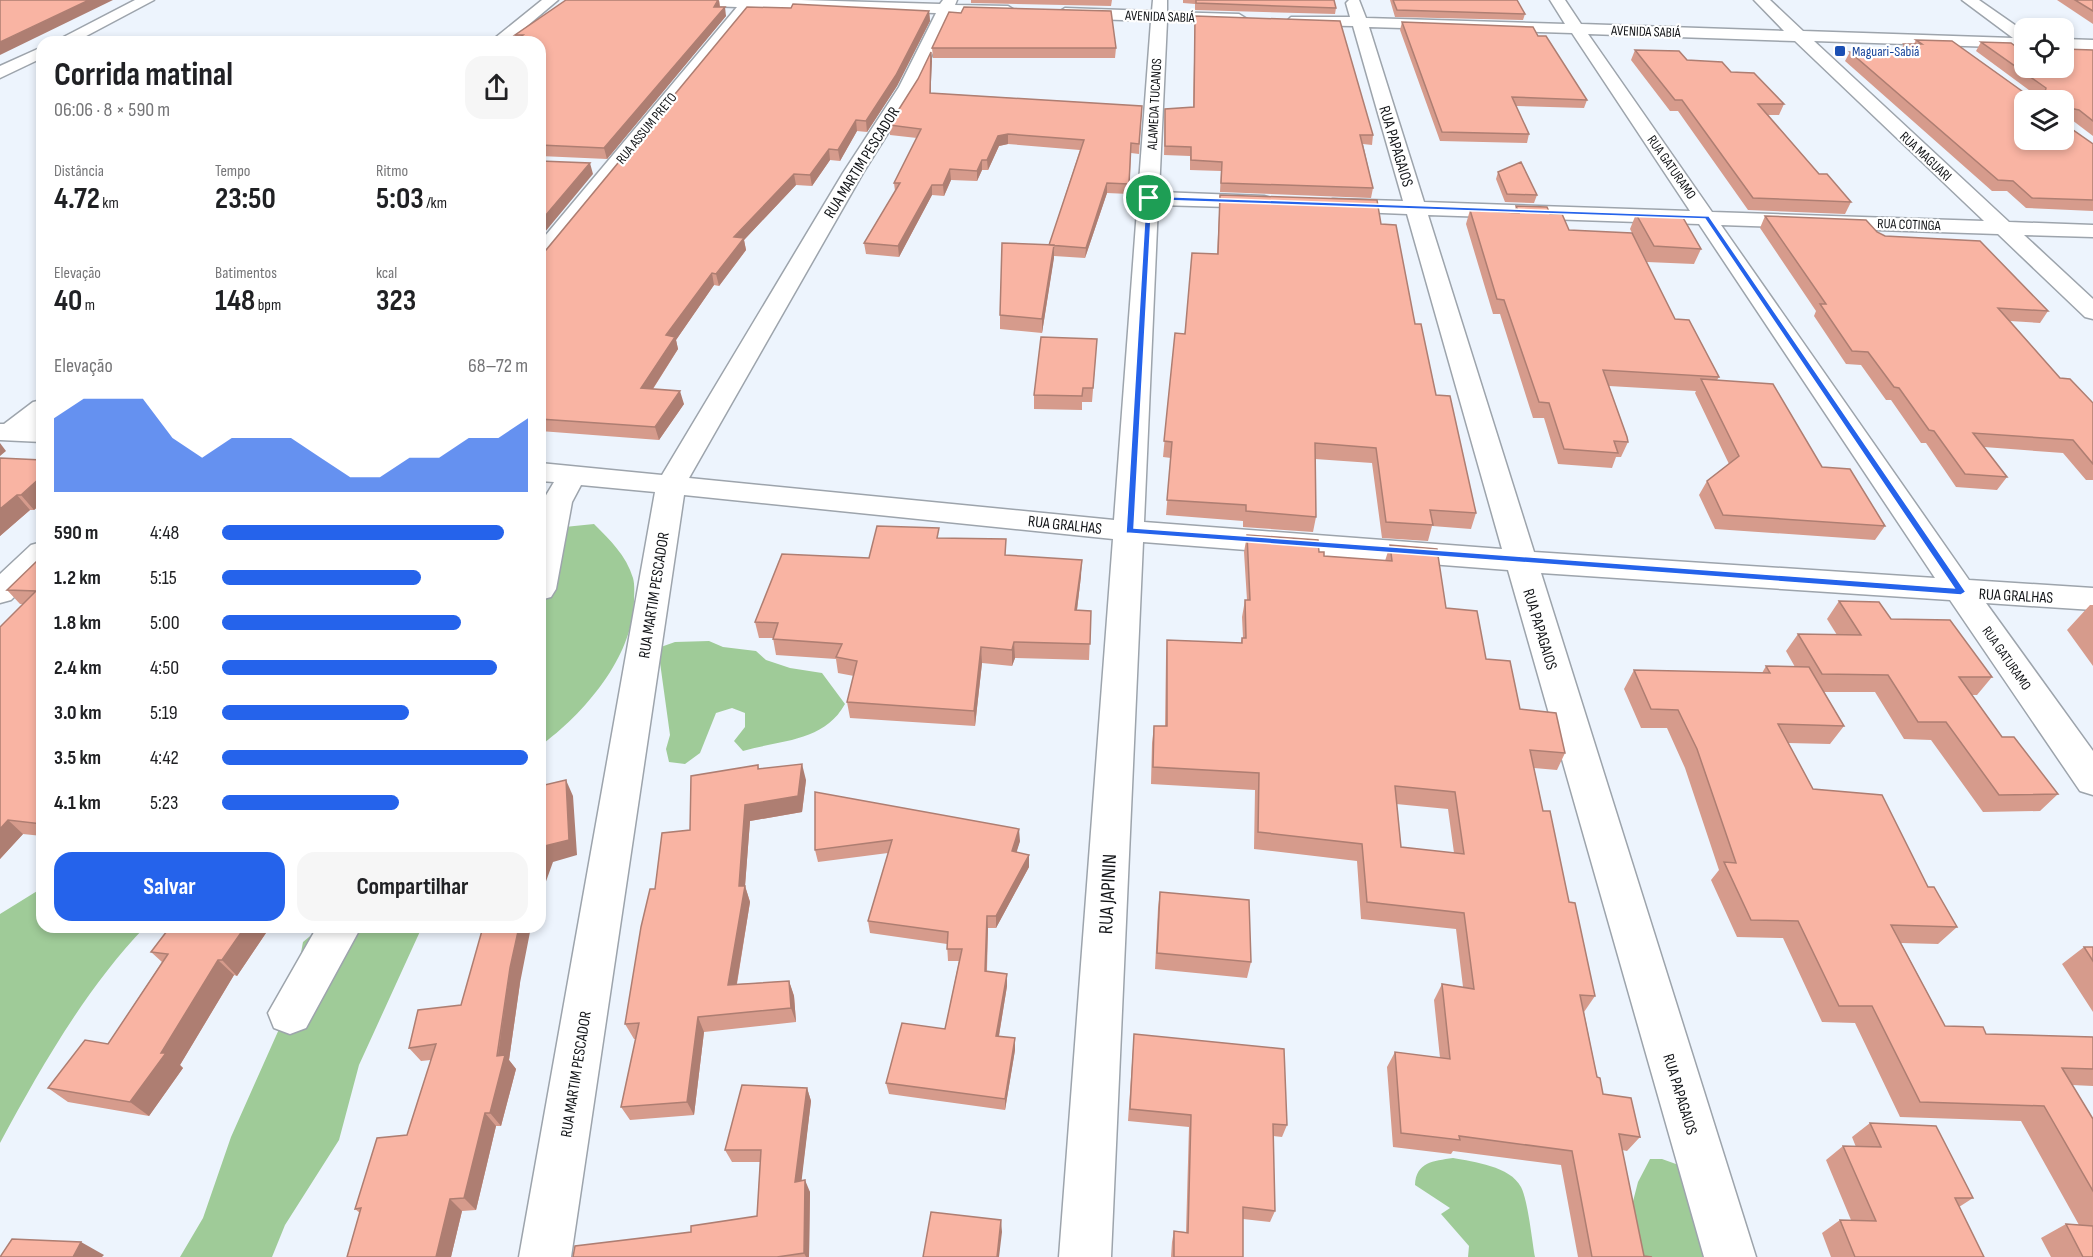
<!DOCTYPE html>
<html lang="pt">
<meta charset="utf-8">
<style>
body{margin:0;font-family:"Sofia Sans Condensed",sans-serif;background:#f6f6f6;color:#202124;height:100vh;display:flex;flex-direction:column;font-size:22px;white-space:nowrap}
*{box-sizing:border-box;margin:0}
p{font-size:20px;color:#757577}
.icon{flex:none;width:33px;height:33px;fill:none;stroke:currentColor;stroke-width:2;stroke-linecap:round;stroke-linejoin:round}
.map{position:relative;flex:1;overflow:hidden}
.details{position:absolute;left:36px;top:36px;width:510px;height:897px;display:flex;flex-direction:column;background:#fff;border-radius:18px;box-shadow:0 3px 9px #0003}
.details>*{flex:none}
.controls{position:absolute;left:2014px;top:18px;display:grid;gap:12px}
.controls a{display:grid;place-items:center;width:60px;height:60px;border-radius:12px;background:#fff;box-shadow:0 3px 9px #0003;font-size:30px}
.pin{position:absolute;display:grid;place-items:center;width:51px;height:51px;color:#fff;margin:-26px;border:3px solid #fff;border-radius:50%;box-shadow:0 2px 6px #0007}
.round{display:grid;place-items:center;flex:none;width:63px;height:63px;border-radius:18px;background:#f6f6f6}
.headline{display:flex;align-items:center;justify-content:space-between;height:102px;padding:0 18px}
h1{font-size:33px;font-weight:700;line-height:45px}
.metrics{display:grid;grid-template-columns:repeat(3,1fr);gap:9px;height:102px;padding:6px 18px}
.metrics div{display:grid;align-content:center}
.metrics b{font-size:30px;font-weight:700}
.metrics small{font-size:16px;font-weight:400}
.metrics p{font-size:16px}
.chart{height:168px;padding:12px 18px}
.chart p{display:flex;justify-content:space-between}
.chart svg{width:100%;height:108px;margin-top:6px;fill:#2563eb;opacity:.7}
.button{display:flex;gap:12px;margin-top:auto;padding:12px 18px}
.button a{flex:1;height:69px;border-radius:18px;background:#2563eb;color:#fff;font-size:24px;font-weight:700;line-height:69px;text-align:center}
.button a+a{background:#f6f6f6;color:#202124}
ul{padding:0 18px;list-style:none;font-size:20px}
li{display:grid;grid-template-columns:96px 72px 1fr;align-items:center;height:45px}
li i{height:15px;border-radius:8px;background:#2563eb}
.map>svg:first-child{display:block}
.forest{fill:#9fcb98}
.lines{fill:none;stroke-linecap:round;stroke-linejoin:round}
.minor-casing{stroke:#9da4ac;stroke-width:3}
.minor{fill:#fff;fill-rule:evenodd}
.wall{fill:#d69b8c;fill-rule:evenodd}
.shaded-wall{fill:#ae7e72}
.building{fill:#f9b4a3;stroke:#ae7e72;stroke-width:1.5;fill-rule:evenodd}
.route{fill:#2563eb;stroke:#fff;stroke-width:1.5;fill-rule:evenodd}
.transit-dot{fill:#1a4fb4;stroke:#fff;stroke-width:2}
.labels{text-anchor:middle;stroke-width:4.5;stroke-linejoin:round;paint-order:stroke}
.far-street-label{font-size:14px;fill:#121417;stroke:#fff}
.far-transit-label{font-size:14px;fill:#164399;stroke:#fff;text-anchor:start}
.street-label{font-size:16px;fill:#121417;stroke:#fff}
.near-street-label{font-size:20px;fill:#121417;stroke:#fff}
</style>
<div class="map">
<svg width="2093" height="1257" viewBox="0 0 2093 1257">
<rect width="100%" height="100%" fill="#edf4fd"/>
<!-- forest -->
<path class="forest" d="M594,524C610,540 626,555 633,578C635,585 634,594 634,601C633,657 584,714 540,746V541L545,529Z
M709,641L723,647L756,651L766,660L790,668L822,673L845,704C824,742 780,740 743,751L734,741L745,727V713L732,708L716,713L700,753L685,764L669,762L666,749L670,735L658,648L675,642Z
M42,888V927H145C86,988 40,1069 0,1143V914Z
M321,927H422L359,1065L339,1140L285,1225L272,1257H180L203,1218L231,1137L292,1000L303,942Z
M1453,1158C1474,1162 1510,1166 1521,1187C1528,1201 1532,1240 1535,1257H1468L1469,1246L1441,1214L1450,1208L1415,1185C1416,1162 1433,1161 1453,1158Z
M1650,1159H1662L1687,1168L1724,1257H1640L1629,1217L1638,1182Z"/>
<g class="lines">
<!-- minor casing -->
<g class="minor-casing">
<path id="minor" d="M135,0H154L75,42H54Z
M542,0H558L508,42H490Z
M649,0H801L940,4L943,0H957L955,5L1008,6L1016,11L1008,16L951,14L917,87L863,173L689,478L1114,520L1151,21L1065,18L1057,13L1065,8L1152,11L1153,0H1167V12L1239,14L1247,19L1239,24L1167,21L1159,192L1264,196L1271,198L1274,202L1271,206L1264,208L1158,205L1144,522L1502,549L1407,214L1333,211L1326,209L1323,205L1326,201L1333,199L1403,201L1353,26L1296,25L1288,20L1291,17H1350L1346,3L1349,0H1359L1366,18L1565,24L1550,0H1565L1581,24L1784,31L1754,0H1770L1803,31L2013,38L1962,0H1979L2025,32V48L1814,41L2009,222L2093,225V237L2024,235L2093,299V319L2085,317L1998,234L1721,225L1969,580L2093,588V610L1986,603L2093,751V795L2080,791L1950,600L1541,573L1756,1257H1704L1508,570L1143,542L1111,1257H1059L1113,539L684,495L571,1257H519L655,492L581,485L572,502L556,589L551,597L540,600V513L542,502L554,482L540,481V463L662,475L843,173L899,87L936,13L753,8L548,261L540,263V242L737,7L656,4ZM1369,27L1572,33L1690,211L1424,202ZM1588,34L1795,41L1984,221L1712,212ZM1428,215L1699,224L1935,578L1534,552Z
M2064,39L2093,40V50L2064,49Z
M42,47V58L0,78V66Z
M42,400V421L36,426H42V442L0,440V424H4L33,402Z
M42,542V570L11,600L0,603V574L31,545Z
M317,927H361L306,1028L290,1034L274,1028L268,1013Z"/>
</g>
<!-- minor -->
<use href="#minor" class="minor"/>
</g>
<!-- wall -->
<path class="wall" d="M719,0L720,7L726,16L607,159L540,156V42L517,40L515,35Z
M971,0H1112L1111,6L971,3Z
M1183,0H1334L1336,8L1335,14L1195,10V4L1183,3Z
M1390,0H1517L1525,14L1523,20L1395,17Z
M2057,0H2093V24Z
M929,11L930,21L897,86L867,132L857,131L840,161L830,160L812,186L796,185L744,240L746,250L719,286L714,285L676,340L678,349L653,389L684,404L659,440L540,431V252L546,250Z
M961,13L1116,48L1115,58H933L932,48Z
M1195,16L1373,135L1372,145L1363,144L1373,188L1371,198L1220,192L1221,171L1190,170V156L1164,155L1165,109L1193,107Z
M1402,22L1538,36L1587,100L1584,108L1516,106L1529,134L1527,143L1440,141L1400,30Z
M1916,40L2029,96L2033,93L1976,51L1981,42L2018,48L2093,50V136L2072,120L2069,119V127L2093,144V211L2026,208L2007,191H1992L1845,61L1850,52L1899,53L1904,44H1914Z
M1635,50L1687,60L1731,72L1784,104L1779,115H1768L1819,174L1851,202L1845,214L1748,210L1678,111H1670L1631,60Z
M931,52V93L1142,106L1139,154L1131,153L1129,194L1107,193L1085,258L1054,256L1042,333L1000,329V315L1049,245L1080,150L1008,144L999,146L988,170H982L977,181L951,180L944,196L932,195L899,257L866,254L864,243L895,191L894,183L917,138L890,135L889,125L918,79Z
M1498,172L1537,195L1534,203L1505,202L1496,179Z
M1220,195L1381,224L1415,324L1436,395L1476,513L1471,529L1432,526L1428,541L1382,538L1372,463L1315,459L1316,517L1313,532L1243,527V521L1166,515L1171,458L1163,457L1175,333L1184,334L1217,254Z
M1516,206L1550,214L1675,319L1719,377L1717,380L1822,467L1885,526L1875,540L1715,529L1699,495L1707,481L1729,464L1695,393L1696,391L1609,386L1628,442L1621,457H1616L1612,468L1558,464L1544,418H1533L1500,314H1493L1466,224L1470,210L1514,212Z
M1636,214L1701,249L1694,264L1647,262L1630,229Z
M1765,216L1877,232L2048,311L2040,323L2010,321L2060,378L2093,403V480H2086L2063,453L1984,447L2007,477L1997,490L1956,487L1926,443H1921L1891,400H1886L1861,365L1846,364L1814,316L1816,311L1760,228Z
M1096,353L1092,402H1082V410L1034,409V395Z
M0,458L42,460V503L34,510H30L0,536Z
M1247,535L1319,552L1324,556L1385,561L1390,545L1446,608L1486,659L1520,709L1565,753L1557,770L1534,768L1543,811L1569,902L1595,996L1584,1012L1597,1077L1603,1094L1640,1137L1627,1151L1622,1150L1644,1256L1652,1257H1578L1561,1165L1453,1151L1451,1154L1393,1147L1387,1067L1395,1052L1440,1058L1434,1000L1442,984L1463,987L1456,929L1361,919L1357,861L1254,849L1255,790L1151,784L1152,743L1154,726H1165L1166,657L1167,640L1241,643L1242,638H1243L1242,617L1245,600H1247L1244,552ZM1396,804L1448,809L1454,853L1401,847Z
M940,538L1006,555L1081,576L1077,610L1091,611L1089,660L1015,658L1012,666L982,663L975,726L850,718L847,702L854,676L838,673L836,659L776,655L773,638H759L755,622L869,558Z
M42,561V836L23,834L0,859L23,604H20L7,590Z
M1839,601L1891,619L1992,677L1977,695H1972L2002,737L2058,794L2040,811L1983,812L1931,740L1904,739L1875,692H1824L1844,726L1830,744L1788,743L1813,789L1928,887L1957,927L1938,944L1901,943L1945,1026L1986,1034L2093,1037V1086L2072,1085L2093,1119V1257H2051L2041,1238L2066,1224L2079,1225L2021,1121L1900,1117L1855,1023L1822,1022L1783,938L1737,937L1711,880L1719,870L1685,768L1667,728H1641L1624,689L1634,670L1762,673L1766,666L1795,667L1786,651L1798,634L1837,635L1827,619Z
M2090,605H2093V666L2067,630Z
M758,765L759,769L806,780L802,812L750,821L745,886L750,902L737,984L789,981L794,996L796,1022L704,1032L694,1115L630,1120L621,1107L636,1039H634L625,1024L690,830Z
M815,792L1020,841L1016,852L1029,855V867L996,928H988L987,971L1007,974V986L999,1036L1015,1050L1005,1110L889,1094L886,1083L945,1029L959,961H948L947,944L870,933L868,921L888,853L818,862L815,850Z
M1160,892L1251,962L1247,978L1155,969L1158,908Z
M170,927H270L237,976L234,975L180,1065L183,1068L149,1116L68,1102L48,1088L108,1044L162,962L151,952Z
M2084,947H2093V1012L2062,964Z
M520,983L509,1060L516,1069L501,1126H496L476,1210L462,1211L451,1257H347L360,1213L355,1209L407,1135L431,1060L421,1061L409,1048L461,1005Z
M1134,1034L1287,1125L1282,1137L1273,1136L1275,1211L1270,1222L1243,1219V1257H1171L1172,1242L1174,1231L1186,1232L1189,1127L1128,1121Z
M807,1088L811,1101L801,1181L810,1192L809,1257H573L691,1232L757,1216L760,1162H732L725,1150Z
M1870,1123L1973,1198L1959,1207L1984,1257H1831L1822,1233L1840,1220H1851L1826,1160L1843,1146L1856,1147L1852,1137Z"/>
<!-- shaded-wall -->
<path class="shaded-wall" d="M89,0H113L0,55V42Z
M719,0L720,9L714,7Z
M725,7L726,16L607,159L604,148Z
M929,11L930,21L897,86L867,132L866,121Z
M931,52L932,61L930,102V93Z
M856,120L857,131L840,161L838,150Z
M1008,134V144L999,146L988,170L987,160L998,136Z
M829,149L830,160L812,186L810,175Z
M982,160V170L977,181V171Z
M590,163L593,174L540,238V222Z
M950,169L951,180L944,196L943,185Z
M794,174L796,185L744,240L746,250L719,286L716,274L734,237Z
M1107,183V193L1085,258L1086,248Z
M932,185V195L899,257L898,246Z
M1054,245V258L1042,333V319Z
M712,273L714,285L676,340L678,349L645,401L641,388L666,335Z
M680,391L684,404L659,440L655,427Z
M0,443L6,451L0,456Z
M42,476V503L34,510L21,495Z
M17,495L30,510L0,536V509Z
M1082,560L1081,576L1075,626V610Z
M1014,642L1015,658L1012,666V650Z
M981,647L982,663L975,726L974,711Z
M802,764L806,780L802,812L750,821L745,886L750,902L734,1000L728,985L739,886L745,805Z
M566,780L573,796L577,855L553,862L540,898V859Z
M8,820L23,834L0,859V829Z
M1019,829L1020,841L1013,864L1012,851Z
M1029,855V867L996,928V916Z
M987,916L988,928L986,983L985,971Z
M245,927H270L237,976L222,960Z
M519,927H531L520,983L509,1060L516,1069L501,1126L490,1113L510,968Z
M218,960L234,975L180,1065L183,1068L149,1116L130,1102Z
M1007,974V986L997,1047L996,1036Z
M789,981L794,996L796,1022L791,1008Z
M698,1017L704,1032L694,1115L687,1102Z
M1015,1038V1050L1005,1110V1099Z
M807,1088L811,1101L800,1194L795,1182Z
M485,1113L496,1126L476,1210L464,1198Z
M805,1180L810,1192L809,1257H806L804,1253Z
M450,1199L462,1211L451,1257H436Z
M1001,1220L1002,1232L999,1257H997Z
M81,1242L104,1255L102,1257H73Z"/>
<!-- building -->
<path class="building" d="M0,0H89L0,42Z
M566,0H718L714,7H725L604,148L540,145V42H514L523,35H515Z
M1196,0H1334L1336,8L1196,3Z
M1393,0H1517L1525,14L1397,10Z
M2075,0H2093V11Z
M793,4L929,11L896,75L866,121L856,120L838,150L829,149L810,175L794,174L734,237L744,238L716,274L712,273L666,335L675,337L641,388L680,391L655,427L540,419V252L546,250L747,7L791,8Z
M964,7L1111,11L1116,48H932L949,12L961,13Z
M1195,16L1340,21L1373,135H1360L1373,188L1221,183L1222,162L1191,160V147L1165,146V109L1194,107Z
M1402,22L1533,27L1538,36H1546L1587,100L1512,97L1529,134L1442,132Z
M1916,40L1952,41L2029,96L2033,92H2045L2046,88L1981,42L2011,43L2018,48H2025V68H2064V49L2093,50V121L2079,110L2069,108V127L2093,144V200L2032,198L2013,181L1998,180L1850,52L1916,54L1904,44H1922ZM2025,100H2064V140H2025Z
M1635,50L1679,51L1687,60L1722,62L1731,72L1754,73L1784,104H1758L1819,174H1827L1851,202L1753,198L1682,100H1675Z
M931,52L930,93L1142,106L1139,144L1131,143L1129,184L1107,183L1086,248L1049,245L1084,140L1008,134L998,136L987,160H982L977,171L950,169L943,185H932L898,246L864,243L900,183H894L921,129L889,125L918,79Z
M540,161L590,163L540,222Z
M1521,162L1537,195L1507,194L1498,172Z
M1220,195L1377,200L1381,224L1396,225L1415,324H1421L1436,395L1450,396L1476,513L1430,510L1433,525L1386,522L1376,448L1315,443L1316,517L1246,511V505L1167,500L1172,442L1164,441L1175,333L1185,334L1192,253L1218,254Z
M1516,206L1547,207L1550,214H1562L1569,230L1632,233L1675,319L1689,320L1719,377L1603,370L1627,437L1628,442L1614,441L1618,453L1564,449L1549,403L1539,402L1504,300L1497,299L1470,210L1519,213Z
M1636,214L1682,216L1701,249L1654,246Z
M1765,216L1866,220L1877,232L1885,236L1980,241L2048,311L1998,308L2060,378L2070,379L2093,403V464L2073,440L1973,433L2007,477L1965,474L1934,431L1929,430L1899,388L1894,387L1868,352L1852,351L1820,304H1826Z
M1002,243L1054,245L1042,319L1000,315Z
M1041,337L1097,339L1093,388H1083L1082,396L1034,395Z
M1701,379L1773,384L1822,467L1850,469L1885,526L1723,515L1707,481L1739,456Z
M0,458L42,460V476L21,495H17L0,509Z
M877,526L939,528L937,538L1006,539L1005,555L1082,560L1075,610L1091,611L1090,644L1014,642L1012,650L981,647L974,711L847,702L857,661L836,657L842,644L773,639L778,623L755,622L782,554L869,558Z
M1247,535L1318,540L1319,552H1324V556L1392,561L1390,545L1437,549L1446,608L1477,611L1486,659L1510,661L1520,709L1556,713L1565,753L1530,750L1543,811H1550L1569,902L1575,903L1595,996L1580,995L1597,1077L1600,1078L1603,1094L1631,1098L1640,1137L1619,1134L1644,1256L1652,1257H1592L1572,1151L1459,1136L1460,1140L1401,1133L1395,1052L1450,1059L1442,984L1474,989L1464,913L1367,902L1362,844L1258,832L1259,773L1153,767L1154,726H1167V640L1242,643V638H1246L1245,600H1250ZM1395,786L1455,792L1464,854L1401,847Z
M37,561H42V824L8,820L0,829V627L36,591L7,590Z
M1839,601L1879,602L1891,619L1950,620L1992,677H1959L2002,737H2014L2058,794L1999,795L1946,722H1918L1888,675L1822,674L1798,634L1861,635Z
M1766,666L1809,667L1844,726L1778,724L1813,789L1882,795L1928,887H1934L1957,927L1891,925L1945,1026L1983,1027L1986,1034L2093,1037V1069L2062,1068L2093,1119V1191L2044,1106L1920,1102L1872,1006H1839L1798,921L1751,920L1724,862L1736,863L1697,749L1678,710L1651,709L1634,670L1770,673Z
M802,764L798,796L745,805L739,886H745L728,985L789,981L791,1008L698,1017L687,1102L621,1107L639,1023L625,1024L641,927L650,889H655L662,833L690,830L691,776L758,765V769Z
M566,780L569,840L545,846L540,859V786Z
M815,792L1019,829L1012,851L1029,855L996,916H987L985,971L1007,974L996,1036L1015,1038L1005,1099L886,1083L902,1023L945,1029L962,949H947L948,932L868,921L892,840L815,850Z
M1160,892L1249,900L1251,962L1157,953Z
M170,927H245L222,960H218L161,1053H166L130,1102L48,1088L85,1040L108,1044L168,954L151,952Z
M483,927H519L510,968L497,1056L505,1055L490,1113H485L464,1198L450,1199L436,1257H347L361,1208L355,1209L377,1138L407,1135L436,1044L409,1048L418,1010L461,1005Z
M2084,947H2093V961Z
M1134,1034L1284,1049L1287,1125L1273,1124L1275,1211L1243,1207V1257H1174V1231L1188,1233L1191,1115L1130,1109Z
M742,1085L807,1088L795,1182L805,1180L804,1253L777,1257H573L575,1246L691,1232V1226L757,1216L761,1150H725Z
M1870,1123L1936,1126L1973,1198H1955L1984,1257H1855L1840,1220L1876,1221L1843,1146L1881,1147Z
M931,1212L1001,1220L997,1257H923Z
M2066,1224L2093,1226V1257H2083Z
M12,1239L81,1242L73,1257H0Z"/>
<!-- route -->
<path class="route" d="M1149,196L1709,216L1966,592L1961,595L1126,533L1146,198ZM1152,200L1705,219L1954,588L1134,528Z"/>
<!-- markers -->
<rect class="transit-dot" x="1834" y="45" width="12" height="12" rx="3"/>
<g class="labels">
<!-- far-street labels -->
<g class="far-street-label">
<text transform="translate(1160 16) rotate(2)" y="5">AVENIDA SABIÁ</text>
<text transform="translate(1646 31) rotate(2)" y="5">AVENIDA SABIÁ</text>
<text transform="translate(1154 104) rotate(-87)" y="5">ALAMEDA TUCANOS</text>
<text transform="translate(646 128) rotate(-51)" y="5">RUA ASSUM PRETO</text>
<text transform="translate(1926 156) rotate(43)" y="5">RUA MAGUARI</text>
<text transform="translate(1672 167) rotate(55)" y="5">RUA GATURAMO</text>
<text transform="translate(1909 224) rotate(2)" y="5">RUA COTINGA</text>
<text transform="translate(2007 658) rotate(55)" y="5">RUA GATURAMO</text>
</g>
<!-- far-transit labels -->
<g class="far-transit-label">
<text x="1852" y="56">Maguari-Sabiá</text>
</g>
<!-- street labels -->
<g class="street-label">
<text transform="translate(1397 146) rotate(73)" y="6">RUA PAPAGAIOS</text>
<text transform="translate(861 162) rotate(-58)" y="6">RUA MARTIM PESCADOR</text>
<text transform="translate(1065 524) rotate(6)" y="6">RUA GRALHAS</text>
<text transform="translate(653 595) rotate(-81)" y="6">RUA MARTIM PESCADOR</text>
<text transform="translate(2016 595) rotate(3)" y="6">RUA GRALHAS</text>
<text transform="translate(1541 629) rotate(73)" y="6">RUA PAPAGAIOS</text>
<text transform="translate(575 1074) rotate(-81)" y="6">RUA MARTIM PESCADOR</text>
<text transform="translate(1681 1094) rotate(73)" y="6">RUA PAPAGAIOS</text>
</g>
<!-- near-street labels -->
<g class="near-street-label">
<text transform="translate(1107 894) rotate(-87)" y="7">RUA JAPININ</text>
</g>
</g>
</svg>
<div class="controls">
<a><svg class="icon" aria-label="locate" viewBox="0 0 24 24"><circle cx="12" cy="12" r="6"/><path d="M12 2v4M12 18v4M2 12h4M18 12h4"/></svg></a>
<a><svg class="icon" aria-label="layers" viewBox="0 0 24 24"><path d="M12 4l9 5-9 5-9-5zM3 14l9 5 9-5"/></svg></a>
</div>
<div class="pin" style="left:1149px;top:198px;background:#1e9e55"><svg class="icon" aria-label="arrive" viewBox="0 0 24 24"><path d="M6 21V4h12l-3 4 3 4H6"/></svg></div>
<section class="details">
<div class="headline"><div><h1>Corrida matinal</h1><p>06:06 · 8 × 590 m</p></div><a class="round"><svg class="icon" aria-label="share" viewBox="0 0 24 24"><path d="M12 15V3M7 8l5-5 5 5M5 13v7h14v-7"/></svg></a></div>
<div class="metrics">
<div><p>Distância</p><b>4.72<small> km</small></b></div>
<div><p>Tempo</p><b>23:50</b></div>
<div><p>Ritmo</p><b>5:03<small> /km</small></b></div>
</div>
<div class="metrics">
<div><p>Elevação</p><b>40<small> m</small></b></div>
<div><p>Batimentos</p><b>148<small> bpm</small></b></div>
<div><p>kcal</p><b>323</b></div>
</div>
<div class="chart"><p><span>Elevação</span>68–72 m</p>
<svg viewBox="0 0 160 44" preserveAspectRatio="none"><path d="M0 44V14L10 6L20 6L30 6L40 22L50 30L60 22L70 22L80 22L90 30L100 38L110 38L120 30L130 30L140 22L150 22L160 14V44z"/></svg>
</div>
<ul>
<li><b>590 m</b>4:48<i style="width:92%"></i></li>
<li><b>1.2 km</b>5:15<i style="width:65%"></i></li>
<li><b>1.8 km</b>5:00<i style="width:78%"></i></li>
<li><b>2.4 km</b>4:50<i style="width:90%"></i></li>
<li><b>3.0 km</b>5:19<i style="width:61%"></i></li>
<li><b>3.5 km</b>4:42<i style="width:100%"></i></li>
<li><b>4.1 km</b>5:23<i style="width:58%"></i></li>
</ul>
<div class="button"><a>Salvar</a><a>Compartilhar</a></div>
</section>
</div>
